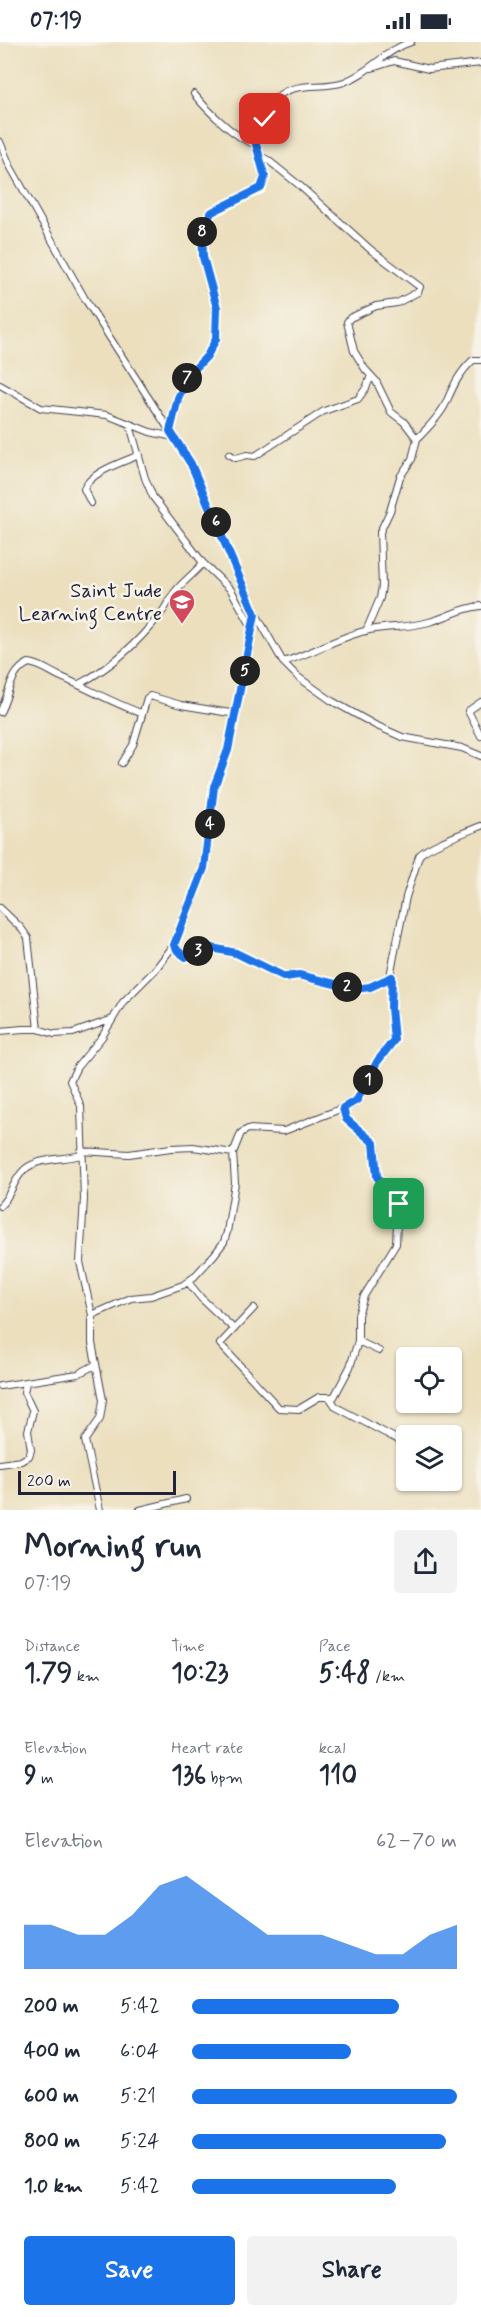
<!DOCTYPE html>
<meta charset="utf-8">
<style>
body{margin:0;font-family:Mynerve,sans-serif;background:#f2f2f3;color:#1f2937;height:100vh;display:flex;flex-direction:column;font-size:22px;white-space:nowrap}
*{box-sizing:border-box;margin:0}
p{font-size:20px;color:#747a83}
.icon{flex:none;width:33px;height:33px;fill:none;stroke:currentColor;stroke-width:2;stroke-linecap:round;stroke-linejoin:round}
.map{position:relative;height:1468px;overflow:hidden}
.sheet{display:flex;flex-direction:column;background:#fff;flex:1}
.sheet>*{flex:none}
.buttons{position:absolute;left:396px;top:1305px;display:grid;gap:12px}
.buttons a{display:grid;place-items:center;width:66px;height:66px;border-radius:6px;background:#fff;box-shadow:0 2px 4px #0004;font-size:30px}
.scale{position:absolute;left:18px;bottom:15px;width:158px;box-sizing:border-box;padding-left:6px;border:3px solid #22223b;border-top:0;font-size:16px;line-height:21px;white-space:nowrap;color:#22223b;-webkit-text-stroke:4px #f7f3e8;paint-order:stroke}
.pin{position:absolute;display:grid;place-items:center;width:51px;height:51px;color:#fff;margin:-26px;border-radius:12px;box-shadow:0 3px 9px #0006}
.km{position:absolute;width:30px;height:30px;margin:-15px;border-radius:50%;background:#222;color:#fff;font-size:16px;line-height:30px;text-align:center}
.round{display:grid;place-items:center;flex:none;width:63px;height:63px;border-radius:6px;background:#f2f2f3}
.summary{display:flex;align-items:center;justify-content:space-between;height:102px;padding:0 24px}
h1{font-size:33px;font-weight:700;line-height:45px}
.metrics{display:grid;grid-template-columns:repeat(3,1fr);gap:9px;height:102px;padding:6px 24px}
.metrics div{display:grid;align-content:center}
.metrics b{font-size:26px;font-weight:700}
.metrics small{font-size:16px;font-weight:400}
.metrics p{font-size:16px}
.chart{height:168px;padding:12px 24px}
.chart p{display:flex;justify-content:space-between}
.chart svg{width:100%;height:108px;margin-top:6px;fill:#1a73e8;opacity:.7}
.cta{display:flex;gap:12px;margin-top:auto;padding:12px 24px}
.cta a{flex:1;height:69px;border-radius:6px;background:#1a73e8;color:#fff;font-size:24px;font-weight:700;line-height:69px;text-align:center}
.cta a+a{background:#f2f2f3;color:#1f2937}
ul{padding:0 24px;list-style:none;font-size:20px}
li{display:grid;grid-template-columns:96px 72px 1fr;align-items:center;height:45px}
li i{height:15px;border-radius:8px;background:#1a73e8}
.status{display:flex;justify-content:space-between;align-items:center;height:42px;padding:0 30px;background:#fff;direction:ltr}
.status svg{height:16px;fill:currentColor}
.map>svg:first-child{display:block}
.lines{fill:none;stroke-linecap:round;stroke-linejoin:round}
.minor-casing{stroke:#403e4f;stroke-width:8}
.minor{stroke:#fff;stroke-width:6}
.route-casing{stroke:#fff;stroke-width:12}
.route{stroke:#1a73e8;stroke-width:8}
.labels{text-anchor:middle;stroke-width:5;stroke-linejoin:round;paint-order:stroke}
.poi-label{font-size:20px;fill:#22223b;stroke:#f7f3e8;text-anchor:end}
</style>
<div class="status"><b>07:19</b><svg viewBox="0 0 49 12"><path d="M0 12V9h3v3zM5 12V6h3v6zM10 12V3h3v9zM15 12V0h3v12zM26 1h20v11H26zM47 4h2v5h-2z"/></svg></div>
<div class="map">
<svg width="481" height="1468" viewBox="0 0 481 1468">
<rect width="100%" height="100%" fill="#f7f3e8"/>
<filter id="ink" filterUnits="userSpaceOnUse"><feTurbulence type="fractalNoise" baseFrequency=".0167" numOctaves="2"/><feDisplacementMap in="SourceGraphic" scale="12" xChannelSelector="R" yChannelSelector="G"/><feConvolveMatrix kernelMatrix="1 2 1 2 8 2 1 2 1" color-interpolation-filters="sRGB"/></filter>
<filter id="wash" filterUnits="userSpaceOnUse"><feTurbulence type="fractalNoise" baseFrequency=".008" numOctaves="4" result="noise"/><feDisplacementMap in="SourceGraphic" scale="24" xChannelSelector="R" yChannelSelector="G"/><feGaussianBlur stdDeviation="1.35" result="paint"/><feColorMatrix in="noise" values="0 0 0 0 0 0 0 0 0 0 0 0 0 0 0 0 0 1.4 0 .05"/><feComposite in="paint" operator="in"/></filter>
<g filter="url(#wash)">
<rect width="100%" height="100%" fill="#ebdfbe"/>
</g>
<g filter="url(#ink)">
<g class="lines">
<!-- minor casing -->
<g class="minor-casing">
<path id="minor" d="M372,26L394,19L429,27L481,21
M194,52C205,66 239,100 256,102
M0,100L10,124L85,257L191,422L252,565L283,620L298,635L332,659L375,683L402,695L462,706L481,714
M260,114L268,118L299,143L371,208L420,245L418,250L397,261L376,264L350,276L347,280L354,309L365,327L376,339L391,370L404,380L417,397L412,417L400,435L390,469L380,490L382,544L380,556L366,589
M0,343L41,366L107,373L150,390L174,395
M130,383L145,436L153,455L203,521L231,548L252,585
M169,389L179,356L189,333L207,314L216,297L217,266L203,215V184L212,170L261,145C269,128 255,113 257,96C263,82 269,61 281,52C299,40 324,47 344,40C370,31 385,8 411,0
M417,397C427,387 438,376 445,363C453,345 458,332 473,318H481
M229,412L236,416L247,413L255,414L324,369L358,357L366,346L371,334
M91,461L84,447C90,430 123,420 139,413
M283,620C311,612 336,596 365,589C386,584 408,586 429,580C448,575 460,566 481,564
M79,642C112,625 139,600 162,570C167,564 169,557 174,551C182,540 194,532 203,521
M481,660L468,669L481,694
M0,670C10,652 9,630 29,621C42,623 48,629 59,634C87,646 113,661 141,671
M122,721L133,703L147,656L150,654L181,663L236,672
M0,866L21,886L28,896L38,987
M174,903L186,915L205,906H212L236,911L285,935L299,933L355,947L370,945L391,935
M0,989L23,987H38L54,992L73,991L110,978
M343,1066L346,1077L374,1102L376,1106L377,1135L395,1152L398,1158L396,1202L364,1254L358,1273V1299L379,1309
M81,1109L129,1112L171,1106L193,1105L233,1111
M0,1164C11,1154 13,1139 23,1129C37,1115 64,1118 81,1113
M188,1240L201,1256L233,1286
M254,1266L220,1302L279,1366L299,1367L319,1355H334L350,1325L358,1299
M92,1273L131,1256L151,1254L183,1243L194,1235L214,1213L224,1200L227,1190L235,1141L233,1111L241,1091L248,1087L284,1089L353,1062L361,1052L377,1020L394,998L391,966V929L406,855L419,814C424,805 469,789 481,784
M0,1344L78,1332L95,1323
M330,1356L336,1365L406,1402
M0,1422L21,1419L29,1414L31,1408L28,1389L33,1369L24,1350L26,1341
M100,1468L85,1398L100,1377L103,1358L92,1301V1273L80,1220L84,1157L81,1064L70,1039L77,1025L102,995L123,960L154,929L174,903L204,826L214,745L228,708L255,572
M140,1468L186,1457"/>
</g>
<!-- minor -->
<use href="#minor" class="minor"/>
</g>
</g>
<g class="lines" filter="url(#ink)">
<!-- route casing -->
<g class="route-casing">
<path id="route" d="M265,77L256,102L265,135L261,146L212,170L202,184L203,215L217,266L216,297L207,314L189,333L178,356L170,389L191,422L255,572L228,708L214,745L204,826L174,903L178,909L186,915L205,906H212L236,911L285,935L299,933L355,947L370,945L392,935L391,966L394,998L377,1020L357,1058L343,1066L346,1077L374,1101L377,1135L395,1152L399,1162"/>
</g>
<!-- route -->
<use href="#route" class="route"/>
</g>
<!-- icons -->
<defs>
<g id="school-pin" transform="scale(1.35)"><path d="M0 17L-7.5 6A9.5 9.5 0 1 1 7.5 6Z" fill="#d1495b" stroke="#f7f3e8"/><path d="M0-5L7-2L0 1L-7-2ZM-4 1L0 2.5L4 1V4Q0 6-4 4Z" fill="#fff"/></g>
</defs>
<g fill-rule="evenodd">
<use href="#school-pin" x="182" y="560"/>
</g>
<g class="labels">
<!-- poi labels -->
<g class="poi-label">
<text x="162" y="555">Saint Jude<tspan x="162" dy="23">Learning Centre</tspan></text>
</g>
</g>
</svg>
<div class="buttons">
<a><svg class="icon" aria-label="locate" viewBox="0 0 24 24"><circle cx="12" cy="12" r="6"/><path d="M12 2v4M12 18v4M2 12h4M18 12h4"/></svg></a>
<a><svg class="icon" aria-label="layers" viewBox="0 0 24 24"><path d="M12 4l9 5-9 5-9-5zM3 14l9 5 9-5"/></svg></a>
</div>
<div class="scale">200 m</div>
<div class="pin" style="left:399px;top:1162px;background:#1e9e55"><svg class="icon" aria-label="arrive" viewBox="0 0 24 24"><path d="M6 21V4h12l-3 4 3 4H6"/></svg></div>
<div class="pin" style="left:265px;top:77px;background:#d93025"><svg class="icon" aria-label="check" viewBox="0 0 24 24"><path d="M5 12l5 5 9-10"/></svg></div>
<b class="km" style="left:368px;top:1038px">1</b>
<b class="km" style="left:347px;top:945px">2</b>
<b class="km" style="left:198px;top:909px">3</b>
<b class="km" style="left:210px;top:782px">4</b>
<b class="km" style="left:245px;top:629px">5</b>
<b class="km" style="left:216px;top:480px">6</b>
<b class="km" style="left:187px;top:336px">7</b>
<b class="km" style="left:202px;top:190px">8</b>
</div>
<section class="sheet">
<div class="summary"><div><h1>Morning run</h1><p>07:19</p></div><a class="round"><svg class="icon" aria-label="share" viewBox="0 0 24 24"><path d="M12 15V3M7 8l5-5 5 5M5 13v7h14v-7"/></svg></a></div>
<div class="metrics">
<div><p>Distance</p><b>1.79<small> km</small></b></div>
<div><p>Time</p><b>10:23</b></div>
<div><p>Pace</p><b>5:48<small> /km</small></b></div>
</div>
<div class="metrics">
<div><p>Elevation</p><b>9<small> m</small></b></div>
<div><p>Heart rate</p><b>136<small> bpm</small></b></div>
<div><p>kcal</p><b>110</b></div>
</div>
<div class="chart"><p><span>Elevation</span>62–70 m</p>
<svg viewBox="0 0 160 44" preserveAspectRatio="none"><path d="M0 44V26L10 26L20 30L30 30L40 22L50 10L60 6L70 14L80 22L90 30L100 30L110 30L120 34L130 38L140 38L150 30L160 26V44z"/></svg>
</div>
<ul>
<li><b>200 m</b>5:42<i style="width:78%"></i></li>
<li><b>400 m</b>6:04<i style="width:60%"></i></li>
<li><b>600 m</b>5:21<i style="width:100%"></i></li>
<li><b>800 m</b>5:24<i style="width:96%"></i></li>
<li><b>1.0 km</b>5:42<i style="width:77%"></i></li>
</ul>
<div class="cta"><a>Save</a><a>Share</a></div>
</section>
